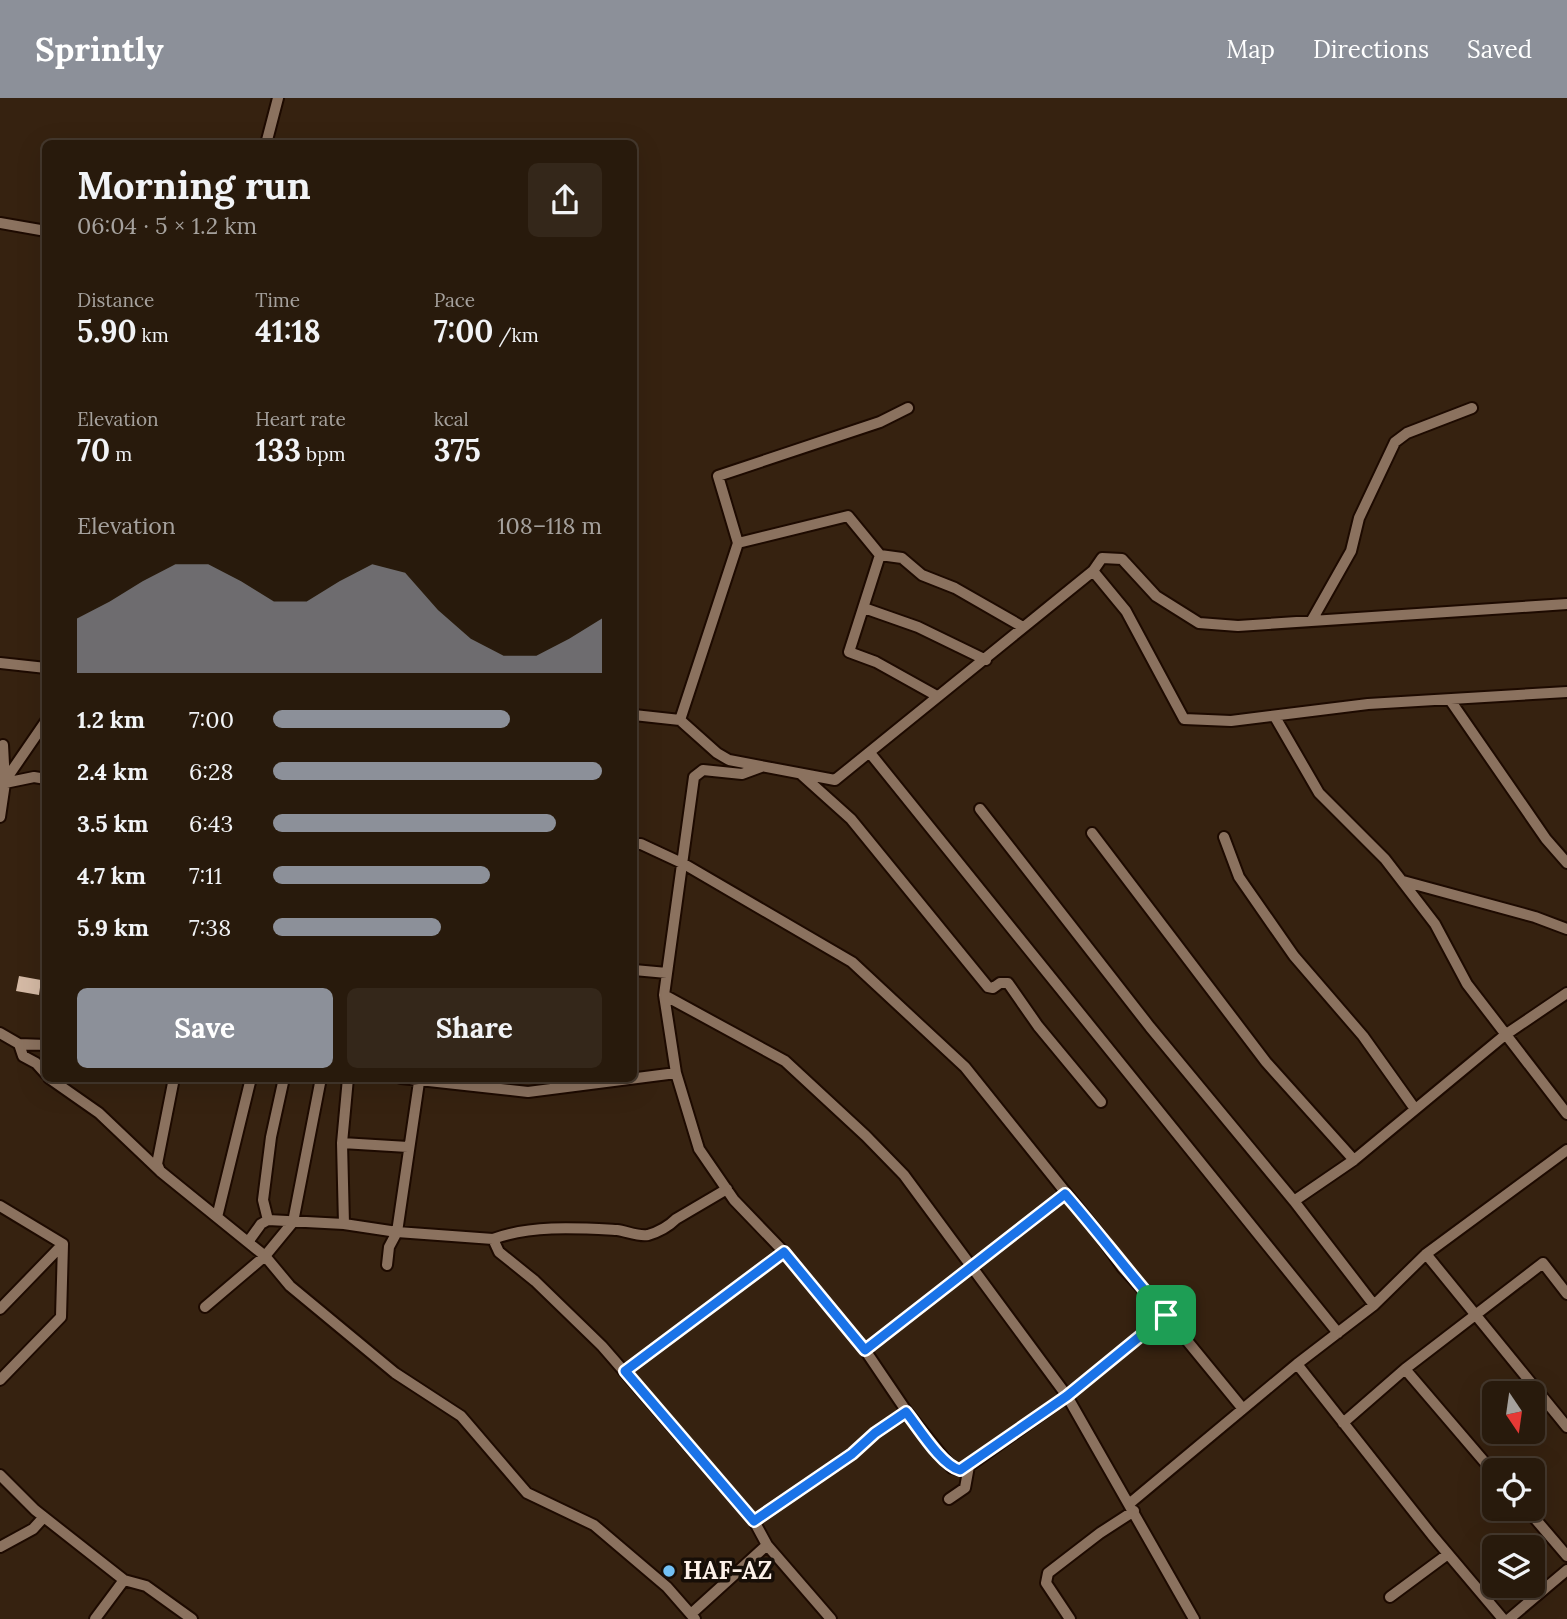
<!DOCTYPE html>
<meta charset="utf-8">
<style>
body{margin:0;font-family:Lora,serif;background:#34271a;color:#f1f3f6;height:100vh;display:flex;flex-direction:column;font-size:26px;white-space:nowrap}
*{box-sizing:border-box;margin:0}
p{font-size:23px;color:#a5a19d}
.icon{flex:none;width:38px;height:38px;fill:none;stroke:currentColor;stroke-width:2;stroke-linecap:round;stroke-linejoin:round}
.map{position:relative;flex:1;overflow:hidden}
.details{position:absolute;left:42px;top:42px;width:595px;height:942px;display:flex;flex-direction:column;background:#281a0c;border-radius:10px;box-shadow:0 7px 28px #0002,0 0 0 2px #44382d}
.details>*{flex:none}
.needle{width:46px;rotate:167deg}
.buttons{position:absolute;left:1482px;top:1283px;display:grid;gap:14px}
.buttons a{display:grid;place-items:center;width:63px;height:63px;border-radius:10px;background:#281a0c;box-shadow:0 7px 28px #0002,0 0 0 2px #44382d;font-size:35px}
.pin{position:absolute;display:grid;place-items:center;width:60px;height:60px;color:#fff;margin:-30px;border-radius:14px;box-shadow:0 4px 10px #0006}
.round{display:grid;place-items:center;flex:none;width:74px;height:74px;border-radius:10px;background:#34271a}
.summary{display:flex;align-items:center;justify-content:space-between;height:119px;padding:0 35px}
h1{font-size:38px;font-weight:800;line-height:52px}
.metrics{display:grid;grid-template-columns:repeat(3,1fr);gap:10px;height:119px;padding:7px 35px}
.metrics div{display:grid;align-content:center}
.metrics b{font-size:30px;font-weight:800}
.metrics small{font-size:19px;font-weight:400}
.metrics p{font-size:19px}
.chart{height:196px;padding:14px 35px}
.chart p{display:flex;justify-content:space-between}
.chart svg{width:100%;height:126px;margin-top:7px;fill:#8c9099;opacity:.7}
.primary-button{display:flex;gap:14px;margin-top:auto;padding:14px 35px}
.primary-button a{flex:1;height:80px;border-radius:10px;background:#8c9099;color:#fff;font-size:28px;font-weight:800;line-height:80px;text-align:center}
.primary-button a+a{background:#34271a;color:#f1f3f6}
ul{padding:0 35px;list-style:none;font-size:23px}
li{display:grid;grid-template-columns:112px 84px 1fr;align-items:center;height:52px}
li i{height:18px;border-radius:9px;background:#8c9099}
header{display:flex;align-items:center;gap:42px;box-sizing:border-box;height:98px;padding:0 35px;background:#8c9099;color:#fff}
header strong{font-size:33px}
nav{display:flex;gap:38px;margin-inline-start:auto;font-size:24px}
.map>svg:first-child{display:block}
.building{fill:#d5baa5}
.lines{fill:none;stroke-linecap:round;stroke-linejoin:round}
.minor-casing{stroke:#1d0a00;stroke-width:14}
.minor{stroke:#8b725f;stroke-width:10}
.route-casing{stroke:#fff;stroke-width:14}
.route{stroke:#1a73e8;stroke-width:9}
.poi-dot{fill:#73c1f5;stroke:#170e07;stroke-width:2.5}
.labels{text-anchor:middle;stroke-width:7;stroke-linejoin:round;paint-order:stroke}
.poi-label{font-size:24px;font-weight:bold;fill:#fdf1e9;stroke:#170e07;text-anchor:start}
</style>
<header>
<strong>Sprintly</strong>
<nav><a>Map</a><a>Directions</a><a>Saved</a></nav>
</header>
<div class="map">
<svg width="1567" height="1521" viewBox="0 0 1567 1521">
<rect width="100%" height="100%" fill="#362210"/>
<!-- building -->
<path class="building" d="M19,878L41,882L39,897L16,893Z"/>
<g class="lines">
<!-- minor casing -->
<g class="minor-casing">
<path id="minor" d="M266,46L278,0
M0,125L46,133
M738,445L848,418L880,457
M1093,473L1126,513L1184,621L1231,623L1368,606L1567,594
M864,510L918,529L986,562
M1312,522L1351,453L1359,420L1395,344L1407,335L1472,310
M0,565L46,570
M937,598L876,564L849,554L880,457L902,460L922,477L955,490L1023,529
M1450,602L1546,741L1567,765
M634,617L680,622L717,655L729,662L835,682L1093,473L1102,460L1122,461L1156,498L1199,525L1238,528L1567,506
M1275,619L1319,695L1385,761L1435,826L1467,886L1567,1016
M680,622L738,445L718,378L880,324L908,310
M870,655L1338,1235
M761,669L742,676L703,672L694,679L664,897L785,963L866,1038L904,1077L1067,1298L1194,1521
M802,677L851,721L988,889L993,890L1000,885H1008L1038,928L1101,1004
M5,685L34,679L46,681
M0,690L46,623
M980,711L1150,929L1294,1103L1374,1207
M0,719L5,685L3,647
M1092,735L1266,964L1354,1062
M1224,739L1239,779L1294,858L1363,938L1415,1011
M634,746H641L684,766L852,864L965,969L1099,1136L1122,1169L1166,1217L1067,1298L969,1368L960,1372L952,1370L907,1314L865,1252L784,1154L734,1102L699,1051L676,975L664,897
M1403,783L1535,819L1567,831
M634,872L667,875
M0,935L19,946L23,958L36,965L46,976
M19,946L46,947
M49,980L99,1015L160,1073L265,1158L290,1188L395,1275L461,1318L527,1395L594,1427L667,1489L695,1521
M401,980L528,994L676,975
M342,1045L408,1049
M160,1073L157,1066L174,980
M1294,1103L1354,1062L1505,937L1567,895
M0,1108L63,1146L0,1211
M217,1119L251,980
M268,1122L344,1126L397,1134L493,1141C531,1127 577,1130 617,1132C626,1133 639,1139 648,1137C658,1134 669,1128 676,1121L727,1091
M344,1126L342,1045L348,980
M493,1141L499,1154L535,1183L602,1248L754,1423L767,1447L831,1521
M248,1144L261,1126L268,1122L263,1102L271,1039L284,980
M1426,1156L1567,1329
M387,1167L389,1149L397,1134L419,984
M205,1209L265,1158L293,1124L321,980
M1166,1217L1243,1311
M865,1252L1065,1096
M1297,1266L1432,1437L1503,1521
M1405,1271L1494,1375
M625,1273L784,1154
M0,1282L61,1219L63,1146
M1343,1325L1405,1271L1543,1165L1567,1196
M0,1377L35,1412L124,1482L95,1521
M949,1401L965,1390L969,1368
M1129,1406L1297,1266L1374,1207L1426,1156L1567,1052
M1526,1410L1567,1458
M754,1423L852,1356L875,1335L907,1314
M0,1449L33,1431L44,1419
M124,1482L146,1488L192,1521
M1390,1499L1448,1456
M691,1516L767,1447
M1070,1521L1046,1485L1048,1475L1100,1435L1134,1413
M1509,1521L1567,1472"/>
</g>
<!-- minor -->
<use href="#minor" class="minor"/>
</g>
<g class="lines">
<!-- route casing -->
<g class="route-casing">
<path id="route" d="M1065,1096C1100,1136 1131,1178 1166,1217L1067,1298L960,1372C941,1367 919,1330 906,1314L875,1335L852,1356L754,1423L625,1273L784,1154L865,1252Z"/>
</g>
<!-- route -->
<use href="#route" class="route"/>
</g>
<!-- markers -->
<circle class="poi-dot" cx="669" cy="1473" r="7"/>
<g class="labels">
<!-- poi labels -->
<g class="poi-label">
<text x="683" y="1481">HAF-AZ</text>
</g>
</g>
</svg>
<div class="buttons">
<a><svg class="needle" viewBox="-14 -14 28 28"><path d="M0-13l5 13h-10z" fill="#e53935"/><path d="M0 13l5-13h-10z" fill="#a5a19d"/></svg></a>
<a><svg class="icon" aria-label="locate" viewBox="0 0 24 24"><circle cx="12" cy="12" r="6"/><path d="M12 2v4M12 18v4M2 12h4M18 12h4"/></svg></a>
<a><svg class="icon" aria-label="layers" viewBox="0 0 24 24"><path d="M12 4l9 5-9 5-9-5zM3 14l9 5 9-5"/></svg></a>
</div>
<div class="pin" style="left:1166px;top:1217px;background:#1e9e55"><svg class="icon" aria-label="arrive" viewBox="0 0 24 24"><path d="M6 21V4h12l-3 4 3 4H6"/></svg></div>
<section class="details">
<div class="summary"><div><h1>Morning run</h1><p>06:04 · 5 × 1.2 km</p></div><a class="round"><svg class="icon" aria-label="share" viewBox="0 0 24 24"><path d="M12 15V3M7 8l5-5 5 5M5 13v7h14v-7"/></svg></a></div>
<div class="metrics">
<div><p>Distance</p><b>5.90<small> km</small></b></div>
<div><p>Time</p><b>41:18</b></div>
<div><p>Pace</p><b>7:00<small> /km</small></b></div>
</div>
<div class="metrics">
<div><p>Elevation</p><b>70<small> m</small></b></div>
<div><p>Heart rate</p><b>133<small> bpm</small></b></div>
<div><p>kcal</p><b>375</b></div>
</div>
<div class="chart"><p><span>Elevation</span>108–118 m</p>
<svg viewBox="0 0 160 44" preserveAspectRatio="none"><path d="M0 44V25L10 19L20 12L30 6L40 6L50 12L60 19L70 19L80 12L90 6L100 9L110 22L120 32L130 38L140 38L150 32L160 25V44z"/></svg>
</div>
<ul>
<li><b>1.2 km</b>7:00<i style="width:72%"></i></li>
<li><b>2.4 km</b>6:28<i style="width:100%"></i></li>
<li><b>3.5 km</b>6:43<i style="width:86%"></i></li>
<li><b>4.7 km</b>7:11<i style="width:66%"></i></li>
<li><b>5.9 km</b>7:38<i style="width:51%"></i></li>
</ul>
<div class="primary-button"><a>Save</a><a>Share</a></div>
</section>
</div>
